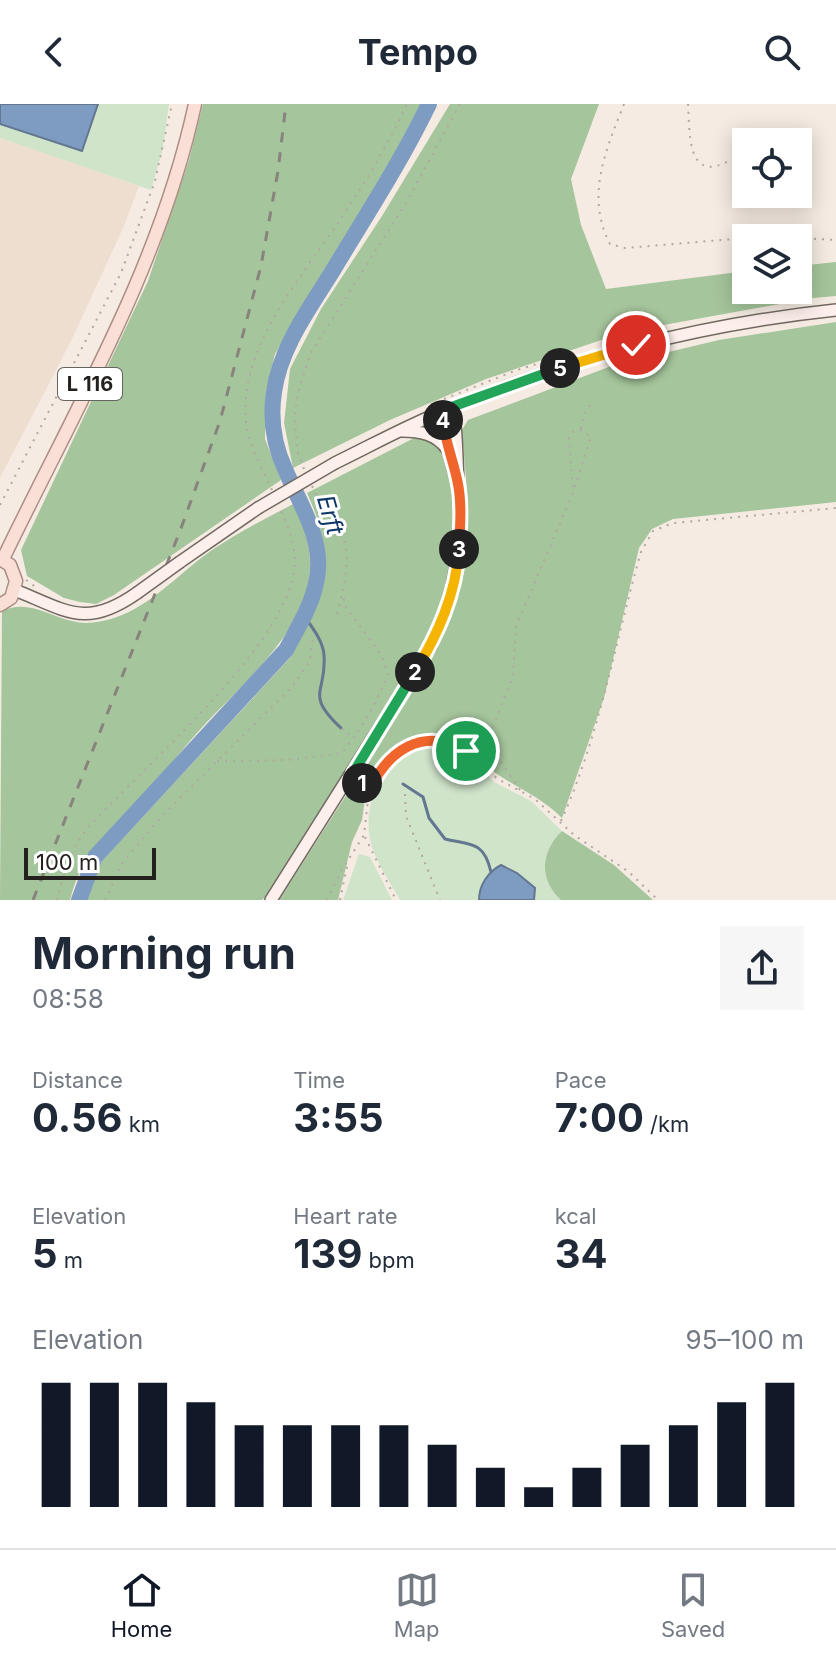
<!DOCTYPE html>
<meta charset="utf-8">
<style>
body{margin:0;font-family:Inter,sans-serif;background:#f6f6f7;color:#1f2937;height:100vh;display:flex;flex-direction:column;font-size:30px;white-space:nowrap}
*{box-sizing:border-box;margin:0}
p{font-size:26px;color:#747a83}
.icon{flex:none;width:44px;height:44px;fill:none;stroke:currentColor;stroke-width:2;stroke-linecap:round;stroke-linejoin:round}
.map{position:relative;height:796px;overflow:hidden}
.drawer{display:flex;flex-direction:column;background:#fff;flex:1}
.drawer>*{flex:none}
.controls{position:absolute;left:732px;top:24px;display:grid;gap:16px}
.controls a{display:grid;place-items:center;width:80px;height:80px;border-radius:0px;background:#fff;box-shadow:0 4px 20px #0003;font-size:40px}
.scale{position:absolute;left:24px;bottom:20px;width:132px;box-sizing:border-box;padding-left:8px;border:4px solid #24201d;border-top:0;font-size:22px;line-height:28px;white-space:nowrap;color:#24201d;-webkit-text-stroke:6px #fff;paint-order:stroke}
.pin{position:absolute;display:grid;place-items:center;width:68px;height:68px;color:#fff;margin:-34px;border:4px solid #fff;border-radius:50%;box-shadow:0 2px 8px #0007}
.km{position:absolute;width:40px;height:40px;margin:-20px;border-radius:50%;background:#222;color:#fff;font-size:22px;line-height:40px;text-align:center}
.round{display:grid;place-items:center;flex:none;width:84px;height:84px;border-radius:0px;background:#f6f6f7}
.summary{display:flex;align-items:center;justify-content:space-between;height:136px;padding:0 32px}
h1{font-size:44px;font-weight:700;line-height:60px}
.figures{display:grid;grid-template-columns:repeat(3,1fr);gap:12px;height:136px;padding:8px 32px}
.figures div{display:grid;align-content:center}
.figures b{font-size:40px;font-weight:700}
.figures small{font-size:22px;font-weight:400}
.figures p{font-size:22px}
.chart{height:224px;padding:16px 32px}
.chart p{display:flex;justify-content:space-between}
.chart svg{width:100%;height:144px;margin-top:8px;stroke:#111827;stroke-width:6}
header{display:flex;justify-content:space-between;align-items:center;height:104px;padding:0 32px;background:#fff;font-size:36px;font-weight:700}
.tab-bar{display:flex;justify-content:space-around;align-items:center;height:112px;border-top:2px solid #e0e1e3;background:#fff;font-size:22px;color:#747a83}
.tab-bar a{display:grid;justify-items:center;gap:4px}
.tab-bar .on{color:#111827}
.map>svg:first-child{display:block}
.built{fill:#eedecf}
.green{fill:#d0e4ca}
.forest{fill:#a5c59c}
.water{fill:#7e9cc2;stroke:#637790;stroke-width:2}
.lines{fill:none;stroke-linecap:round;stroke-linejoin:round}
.stream{stroke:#637790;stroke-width:3}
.river{stroke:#7e9cc2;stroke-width:16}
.secondary-casing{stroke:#726a62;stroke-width:14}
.primary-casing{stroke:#ad8e84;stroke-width:15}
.path{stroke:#b0a8a1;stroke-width:2;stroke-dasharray:2 6;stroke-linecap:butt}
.secondary{stroke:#fdefeb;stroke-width:11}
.primary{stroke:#fadfd6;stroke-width:12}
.rail{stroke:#89837d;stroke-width:3;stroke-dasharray:10 10;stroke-linecap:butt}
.secondary-bridge-casing{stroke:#726a62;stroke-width:14;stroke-linecap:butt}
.secondary-bridge{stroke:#fdefeb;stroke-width:11}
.split-1-casing{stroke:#fff;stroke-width:16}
.split-2-casing{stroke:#fff;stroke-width:16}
.split-3-casing{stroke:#fff;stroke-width:16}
.split-4-casing{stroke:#fff;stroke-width:16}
.split-5-casing{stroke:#fff;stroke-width:16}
.split-6-casing{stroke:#fff;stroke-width:16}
.split-1{stroke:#f0652b;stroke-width:10}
.split-2{stroke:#22a559;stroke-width:10}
.split-3{stroke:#f5b400;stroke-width:10}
.split-4{stroke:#f0652b;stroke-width:10}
.split-5{stroke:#22a559;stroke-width:10}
.split-6{stroke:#f5b400;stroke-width:10}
.labels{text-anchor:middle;stroke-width:6;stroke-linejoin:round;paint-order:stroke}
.shield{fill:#fff;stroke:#666361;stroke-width:2}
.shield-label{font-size:20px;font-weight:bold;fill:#24201d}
.water-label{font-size:24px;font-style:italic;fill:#0e3768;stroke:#fff}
</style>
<header><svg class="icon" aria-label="back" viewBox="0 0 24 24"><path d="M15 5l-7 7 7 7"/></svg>Tempo<svg class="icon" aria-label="search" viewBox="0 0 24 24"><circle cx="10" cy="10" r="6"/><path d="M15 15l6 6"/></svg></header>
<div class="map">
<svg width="836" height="796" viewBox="0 0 836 796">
<rect width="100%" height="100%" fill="#f5ebe2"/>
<!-- built -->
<path class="built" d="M0,34L139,82L124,122L72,235L0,374Z"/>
<!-- green -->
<path class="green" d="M0,0H169L163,44L151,86L0,34Z
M440,638L463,648L494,678L531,697L562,727C540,748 539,776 561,796H534L535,784L507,762L479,788V796H400C390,778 374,756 370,735C363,699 382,657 416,642C423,639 432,639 440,638Z
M359,750L370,753L392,796H343Z"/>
<!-- forest -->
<path class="forest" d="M203,0H422L405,35L275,250L266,287L265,335L281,376L114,491L96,500L80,498L64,494L27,472L21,446L148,177L189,56Z
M450,0H599L571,75L581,121L606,185L746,167V186H798V162L836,158V192L813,194L625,228L486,275L390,316L293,364L284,319L290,265L321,205L382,112Z
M836,218V398L673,415L652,425L639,444L604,594L562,714C542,694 523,687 500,672C481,660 467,640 444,633C436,630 422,633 414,636C398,644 376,671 365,672L361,667C402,603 453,537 465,460C472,416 465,370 462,326L468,316L614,261L719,236Z
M416,333C425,336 437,338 443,347C447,353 448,364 450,371C466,428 448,487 426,540L273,786L262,796H86L102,757L290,554C324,491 339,458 307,389Z
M295,399C303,420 311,441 310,464C308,524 245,578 207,618C184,642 165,669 143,693C111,728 82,747 70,796H0L2,507C27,495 47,511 72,517C86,521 100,518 114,514C152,502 182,466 215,444C240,427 269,413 295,399Z
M352,682L366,688L362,716L352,738L338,796H279Z
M562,727L614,761L653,796H561C539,776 540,748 562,727Z"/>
<!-- water -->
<path class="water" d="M0,0H98L82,47L0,20Z
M501,761L517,769L535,784L534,796H479C479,781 488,768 501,761Z"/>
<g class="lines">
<!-- stream -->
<path class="stream" d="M304,512C312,523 323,537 324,551C327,590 304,589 341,624
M403,680L423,693L429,714L445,735C471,741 484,737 491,768"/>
<!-- river -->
<path class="river" d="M79,796L95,753L286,546C298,523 313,500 317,474C324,434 299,399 285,365C274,341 270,314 274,288C280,244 309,205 332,168C365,113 401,58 429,0"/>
<!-- secondary casing -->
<g class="secondary-casing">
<path id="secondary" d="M446,305L442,317L454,367
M402,327C420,327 436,330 447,345
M335,359C372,341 408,321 446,306C570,254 702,220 836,206
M180,458L258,404
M15,486C67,507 86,525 137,489
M271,796L431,542C457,487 462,440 458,380C457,357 457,335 454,312L446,305"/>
</g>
<!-- primary casing -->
<g class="primary-casing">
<path id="primary" d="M0,455L10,461L16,477L11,494L0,501
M3,455C74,307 160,163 195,0"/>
</g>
<!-- path -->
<path class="path" d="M624,0C606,46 585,92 610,140L625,144L746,134
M688,0C690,28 686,83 732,55
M749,134H795
M798,134L836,136
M444,295L517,266L577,248
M581,325L584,310L593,297
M304,365L297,347L295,309L298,289L310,250L406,99L460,0
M312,382C321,402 342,421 346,444C349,463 342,494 336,513
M272,386C262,364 248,341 246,317C239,241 304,171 343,111C367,76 389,39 407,0
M0,401L121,169L155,77L172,0
M26,476L37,484
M342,624L353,634
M217,657L288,656L342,649C362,624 376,600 388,570L382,552L345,502L343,491
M520,686L492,644L489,633L513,572L516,522L573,389L569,333L574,327L580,326L591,333L573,389
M369,687L382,666L399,648L409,642L419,637L442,636L454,640L498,675L535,695L574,731L629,768L658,796
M405,690L406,712L440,796
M561,717C600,631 615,538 641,448L653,427L673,419L836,404
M365,733L396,796
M57,796C62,775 69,752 81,733C91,718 106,705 119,692C168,641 284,537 294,467C297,443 289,424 279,403
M105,796L123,758L163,711L293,582L310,556L313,533
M327,796L340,769L364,731L369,687L359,675
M340,796L348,758"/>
<!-- secondary -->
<use href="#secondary" class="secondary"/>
<!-- primary -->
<use href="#primary" class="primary"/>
<!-- rail -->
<path class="rail" d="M33,796L180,427L220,317L261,162L278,67L286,0"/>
<!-- secondary-bridge casing -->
<g class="secondary-bridge-casing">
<path id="secondary-bridge" d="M258,404L335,359
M137,489L180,458"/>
</g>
<!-- secondary-bridge -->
<use href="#secondary-bridge" class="secondary-bridge"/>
</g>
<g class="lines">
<!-- split-1 casing -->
<g class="split-1-casing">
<path id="split-1" d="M362,679L369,687C388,646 423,622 466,647"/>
</g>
<!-- split-2 casing -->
<g class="split-2-casing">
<path id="split-2" d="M362,679L353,669L415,568"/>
</g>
<!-- split-3 casing -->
<g class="split-3-casing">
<path id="split-3" d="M415,568C438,530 456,490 459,445"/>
</g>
<!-- split-4 casing -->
<g class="split-4-casing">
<path id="split-4" d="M443,316C445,338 454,358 458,380C462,401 460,424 459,445"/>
</g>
<!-- split-5 casing -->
<g class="split-5-casing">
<path id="split-5" d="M443,316L446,305L560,264"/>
</g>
<!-- split-6 casing -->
<g class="split-6-casing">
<path id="split-6" d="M560,264L636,241"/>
</g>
<!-- split-1 -->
<use href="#split-1" class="split-1"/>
<!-- split-2 -->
<use href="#split-2" class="split-2"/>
<!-- split-3 -->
<use href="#split-3" class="split-3"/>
<!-- split-4 -->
<use href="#split-4" class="split-4"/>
<!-- split-5 -->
<use href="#split-5" class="split-5"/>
<!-- split-6 -->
<use href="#split-6" class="split-6"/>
</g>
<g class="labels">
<!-- shield labels -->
<rect class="shield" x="58" y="264" width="64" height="32" rx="6"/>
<g class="shield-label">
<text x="90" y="287">L 116</text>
</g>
<!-- water labels -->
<g class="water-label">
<text transform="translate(330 411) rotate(74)" y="8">Erft</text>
</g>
</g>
</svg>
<div class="controls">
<a><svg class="icon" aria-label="locate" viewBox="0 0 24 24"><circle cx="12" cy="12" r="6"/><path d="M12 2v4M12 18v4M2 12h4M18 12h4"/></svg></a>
<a><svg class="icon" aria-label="layers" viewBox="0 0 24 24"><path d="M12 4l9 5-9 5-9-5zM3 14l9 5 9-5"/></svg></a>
</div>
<div class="scale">100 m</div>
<div class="pin" style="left:466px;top:647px;background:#1e9e55"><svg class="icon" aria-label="arrive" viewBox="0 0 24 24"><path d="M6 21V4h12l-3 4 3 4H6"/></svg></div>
<div class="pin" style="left:636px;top:241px;background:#d93025"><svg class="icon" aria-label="check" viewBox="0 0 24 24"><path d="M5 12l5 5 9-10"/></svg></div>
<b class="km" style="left:362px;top:679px">1</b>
<b class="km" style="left:415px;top:568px">2</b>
<b class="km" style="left:459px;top:445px">3</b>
<b class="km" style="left:443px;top:316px">4</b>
<b class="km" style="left:560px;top:264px">5</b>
</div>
<section class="drawer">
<div class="summary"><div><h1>Morning run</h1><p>08:58</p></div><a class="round"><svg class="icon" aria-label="share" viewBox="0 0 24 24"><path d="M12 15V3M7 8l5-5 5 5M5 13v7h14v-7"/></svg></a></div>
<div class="figures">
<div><p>Distance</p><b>0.56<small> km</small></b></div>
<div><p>Time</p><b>3:55</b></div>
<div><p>Pace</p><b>7:00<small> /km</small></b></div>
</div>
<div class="figures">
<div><p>Elevation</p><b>5<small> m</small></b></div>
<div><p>Heart rate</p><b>139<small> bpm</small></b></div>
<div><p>kcal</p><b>34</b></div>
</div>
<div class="chart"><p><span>Elevation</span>95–100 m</p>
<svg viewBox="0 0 160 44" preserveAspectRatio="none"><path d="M5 44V6M15 44V6M25 44V6M35 44V12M45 44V19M55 44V19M65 44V19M75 44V19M85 44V25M95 44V32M105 44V38M115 44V32M125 44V25M135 44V19M145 44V12M155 44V6"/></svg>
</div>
</section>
<nav class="tab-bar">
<a class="on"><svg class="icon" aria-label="home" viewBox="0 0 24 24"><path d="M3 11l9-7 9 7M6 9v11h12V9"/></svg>Home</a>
<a><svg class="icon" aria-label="map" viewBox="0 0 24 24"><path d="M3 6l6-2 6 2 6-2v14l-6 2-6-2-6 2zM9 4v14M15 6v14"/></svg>Map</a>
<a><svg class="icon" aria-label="saved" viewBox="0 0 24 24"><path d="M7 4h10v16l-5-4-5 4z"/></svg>Saved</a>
</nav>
